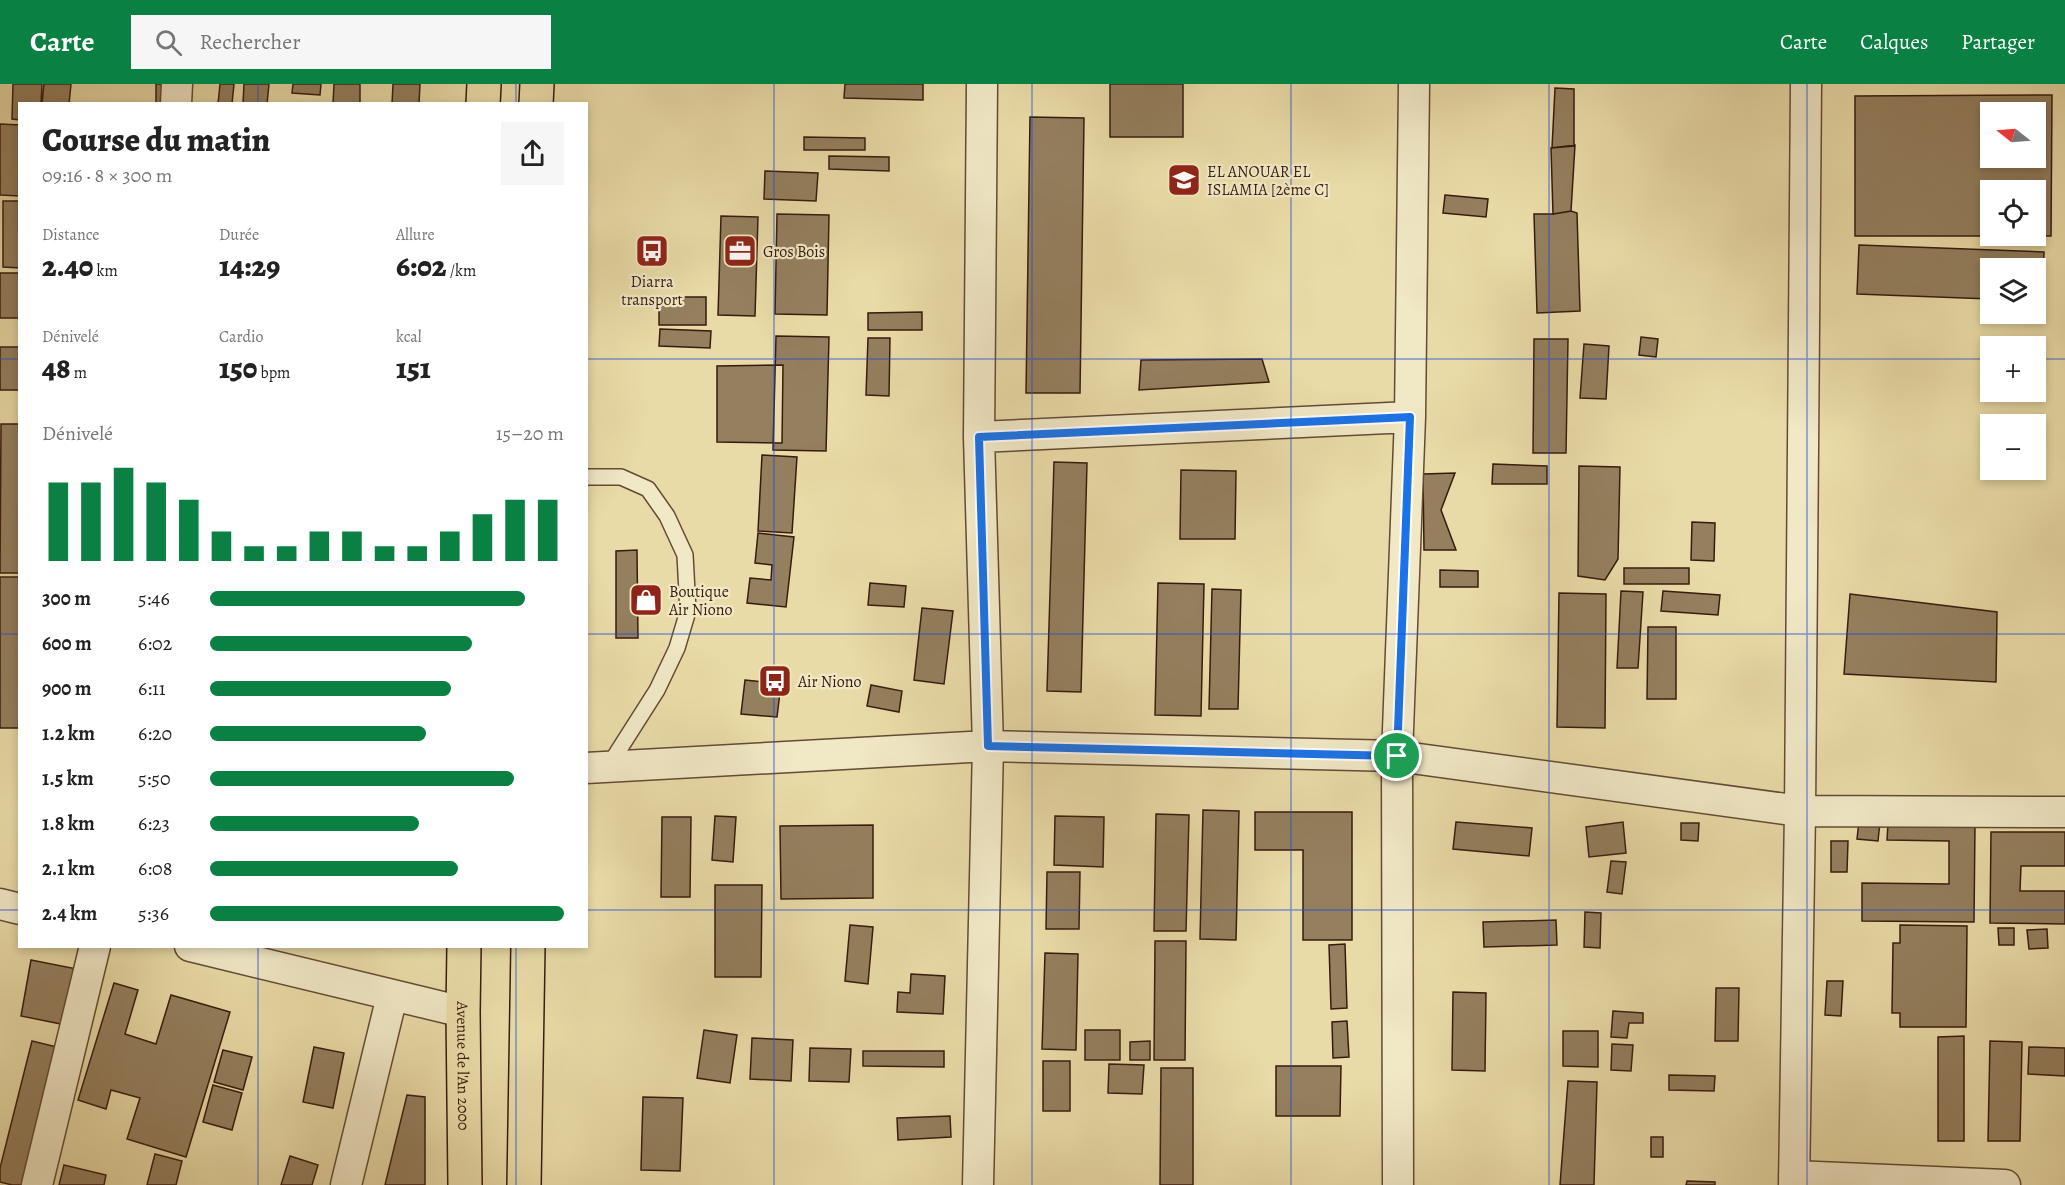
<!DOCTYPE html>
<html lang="fr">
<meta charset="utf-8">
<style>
body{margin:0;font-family:Alegreya,serif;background:#f6f6f6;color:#222;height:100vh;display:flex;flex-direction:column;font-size:22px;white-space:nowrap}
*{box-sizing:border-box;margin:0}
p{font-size:20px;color:#767676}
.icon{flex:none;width:33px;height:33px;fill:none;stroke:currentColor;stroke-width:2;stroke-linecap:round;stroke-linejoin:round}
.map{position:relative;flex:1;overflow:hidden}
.sheet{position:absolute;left:18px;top:18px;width:570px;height:846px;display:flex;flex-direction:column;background:#fff;border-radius:0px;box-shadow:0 3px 9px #0003}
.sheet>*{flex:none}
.needle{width:39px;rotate:287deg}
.buttons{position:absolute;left:1980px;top:18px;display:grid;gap:12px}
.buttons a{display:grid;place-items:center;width:66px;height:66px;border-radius:0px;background:#fff;box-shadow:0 3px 9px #0003;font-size:30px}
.pin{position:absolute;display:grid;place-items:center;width:51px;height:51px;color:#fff;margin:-26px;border:3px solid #fff;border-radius:50%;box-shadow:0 2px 6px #0007}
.round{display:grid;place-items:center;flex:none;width:63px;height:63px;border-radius:0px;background:#f6f6f6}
.overview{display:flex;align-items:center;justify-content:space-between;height:102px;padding:0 24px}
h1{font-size:33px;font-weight:800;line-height:45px}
.metrics{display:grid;grid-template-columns:repeat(3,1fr);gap:9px;height:102px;padding:6px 24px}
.metrics div{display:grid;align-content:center}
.metrics b{font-size:30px;font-weight:800}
.metrics small{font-size:16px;font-weight:400}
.metrics p{font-size:16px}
.chart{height:168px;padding:12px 24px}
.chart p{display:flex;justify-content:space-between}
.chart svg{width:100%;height:108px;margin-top:6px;stroke:#0b8043;stroke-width:6}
ul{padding:0 24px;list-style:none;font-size:20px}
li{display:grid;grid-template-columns:96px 72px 1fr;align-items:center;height:45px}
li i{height:15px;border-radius:8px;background:#0b8043}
header{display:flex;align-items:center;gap:36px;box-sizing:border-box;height:84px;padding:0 30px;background:#0b8043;color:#fff}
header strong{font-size:28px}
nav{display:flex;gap:33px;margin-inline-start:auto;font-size:21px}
.search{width:420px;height:54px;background:#f6f6f6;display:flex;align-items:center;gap:15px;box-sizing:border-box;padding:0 21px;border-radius:0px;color:#767676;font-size:22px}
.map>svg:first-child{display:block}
.building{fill:#947f5e;stroke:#381b0f;stroke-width:1.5;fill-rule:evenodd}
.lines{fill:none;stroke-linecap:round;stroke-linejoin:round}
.service-casing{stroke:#644b35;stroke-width:18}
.minor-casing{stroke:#644b35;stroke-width:33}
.primary-casing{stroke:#381b0f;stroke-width:36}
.service{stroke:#f1e8c6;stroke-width:15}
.minor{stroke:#f1e8c6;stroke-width:30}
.primary{stroke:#e9dba7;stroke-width:33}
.route-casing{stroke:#fff;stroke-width:12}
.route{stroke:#1a73e8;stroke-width:8}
.grid{fill:none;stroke:#1d4ed8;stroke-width:1.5;stroke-opacity:0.55}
.labels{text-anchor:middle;stroke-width:4.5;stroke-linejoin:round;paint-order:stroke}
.poi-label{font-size:16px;fill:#381b0f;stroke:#f1e8c6;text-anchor:start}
.street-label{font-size:16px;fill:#381b0f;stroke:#f1e8c6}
</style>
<header>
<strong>Carte</strong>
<div class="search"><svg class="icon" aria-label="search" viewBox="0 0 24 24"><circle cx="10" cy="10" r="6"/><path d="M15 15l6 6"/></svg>Rechercher</div>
<nav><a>Carte</a><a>Calques</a><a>Partager</a></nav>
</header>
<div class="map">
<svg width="2065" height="1101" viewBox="0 0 2065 1101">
<rect width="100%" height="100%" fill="#e9dba7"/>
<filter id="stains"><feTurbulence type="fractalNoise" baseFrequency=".00333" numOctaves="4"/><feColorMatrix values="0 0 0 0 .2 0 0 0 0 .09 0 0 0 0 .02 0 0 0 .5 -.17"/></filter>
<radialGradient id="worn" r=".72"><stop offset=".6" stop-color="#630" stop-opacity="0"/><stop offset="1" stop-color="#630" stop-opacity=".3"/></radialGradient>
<!-- building -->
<path class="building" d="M13,0H42L41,20H20V36L12,35Z
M44,0H71L69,20H42Z
M156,0H177V20H156Z
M220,0H234L232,20H218Z
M244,0H269L267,20H243Z
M293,0H321L320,11L292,9Z
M334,0H360V20H333Z
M393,0H420L419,20H392Z
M845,0H923V16L844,14Z
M1110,0H1183V53H1110Z
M1555,4L1574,5V62L1552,64Z
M2052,11L2051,152H1855V12ZM1990,28H2036V74H1990ZM1990,106H2036V152H1990Z
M1030,33L1084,34L1080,309H1026Z
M0,40L20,41V112L0,111Z
M804,53L865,54V66H804Z
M1575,61L1571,127L1553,130L1551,64Z
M829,72L889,73V87L829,85Z
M765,87L818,89L816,117L764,115Z
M1445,111L1488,115L1486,133L1443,129Z
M3,117H20V184L3,183Z
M1571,127L1577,129L1580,227L1537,229L1534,130H1553Z
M777,130L829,131L827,231L775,230Z
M721,132L758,133L755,232L718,231Z
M1859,161L2044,168L2042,218L2036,217V184H1990V215L1857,210Z
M0,189H20V234H0Z
M659,213H706V241H659Z
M922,228V246H868V229Z
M660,245L711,247L710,264L659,262Z
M776,252L829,253L826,367L773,366Z
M1641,253L1658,255L1656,273L1639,271Z
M868,254H890L889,312L866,311Z
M1534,255H1568L1566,369H1533Z
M1584,260L1609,262L1606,315L1580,314Z
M0,263H20V306H0Z
M1262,275L1269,298L1139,306L1141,276Z
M783,281L782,359L717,358V282Z
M1,340H20V489H0Z
M762,371L797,373L792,449L758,447Z
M1054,378L1087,379L1081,608L1047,607Z
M1493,380L1547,382V400H1492Z
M1579,382L1620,383L1618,475L1605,496L1578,492Z
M1181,386L1236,387L1235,455H1180Z
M1455,389L1441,426L1456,466H1424L1423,390Z
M1692,438L1715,439L1714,477L1691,476Z
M758,449L794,453L786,523L747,519L750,494L771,496L772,481L755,479Z
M637,466L638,554H616V467Z
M1624,484H1689V500H1624Z
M1440,486L1478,487V503H1440Z
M0,493H20V644H0Z
M870,499L906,502L904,523L868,521Z
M1158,499L1204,500L1201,632L1155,631Z
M1212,505L1241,506L1238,625H1209Z
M1621,507L1643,508L1638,584H1617Z
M1663,507L1720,511L1718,531L1661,527Z
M1559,509L1606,510L1605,644L1557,643Z
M1850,510L1997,528L1996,598L1844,590Z
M922,524L953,527L944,600L914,596Z
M1648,543H1676V615H1647Z
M745,596L781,600L777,633L741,630Z
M871,601L902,607L899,628L867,622Z
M1203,726L1239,727L1236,856L1200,855Z
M1255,728H1352V856H1303V766H1255Z
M1156,730L1189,731L1186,847H1154Z
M715,732L736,733L733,778L712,776Z
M1055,732L1104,733L1103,783L1054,781Z
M662,733H691L690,813H661Z
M1859,737L1880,738L1878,757L1857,755Z
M1456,738L1532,744L1529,772L1453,765Z
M1623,738L1626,769L1589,773L1586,743Z
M1681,739H1699L1698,757L1681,756Z
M1888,740L1975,741L1974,838L1862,837V799L1949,800V757L1887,756Z
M873,741V814L781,815L780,742Z
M1991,748H2065V782H2021L2020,807H2065V840L1990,839Z
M1831,757H1848L1847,788H1831Z
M1611,777L1626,778L1622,810L1607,808Z
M1047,788H1080L1079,845H1046Z
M715,801H762L761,893H715Z
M1585,828L1601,829L1600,864L1584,863Z
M1556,836L1557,861L1484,863L1483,838Z
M850,841L873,843L868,900L845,897Z
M1900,841L1967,842L1966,943H1900V929H1892L1893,859H1900Z
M1998,844H2014V861H1999Z
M2047,845L2048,864L2029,865L2027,846Z
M1155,857H1186L1185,976H1154Z
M1345,860L1347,924L1331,925L1329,861Z
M1045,869L1078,870L1076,966L1042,965Z
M31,876L77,885L66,941L21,932Z
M911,890L945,892L943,930L897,928L898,908L910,909Z
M1827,897H1843L1841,932L1825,931Z
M114,899L138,906L125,950L156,960L171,911L230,928L186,1073L127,1055L140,1014L111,1006L106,1025L78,1016Z
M1716,904H1739L1738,957H1715Z
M1453,908L1486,909L1485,987L1452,986Z
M1613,927L1643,929V939H1629L1627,954L1611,953Z
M1347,937L1349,973L1333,974L1332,938Z
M704,946L737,951L730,999L697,994Z
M1085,946H1120V976H1085Z
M1563,947H1598V983L1563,982Z
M1964,952V1057H1938V953Z
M752,954L793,956L791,997L750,995Z
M32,957L57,963L23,1101H12L0,1098V1084Z
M1150,957V976H1130V958Z
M1990,957L2022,958L2020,1057H1988Z
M1612,960L1633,961L1631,987L1611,986Z
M314,963L344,969L333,1024L303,1018Z
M2029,963L2065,964V992L2028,990Z
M810,964L851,965L849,998L809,997Z
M223,966L252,973L243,1006L214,998Z
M863,967H944V983L863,982Z
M1043,977H1070V1027H1043Z
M1109,980L1144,981L1142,1010L1108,1009Z
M1276,982H1341L1340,1032H1276Z
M1161,984H1193V1101H1160Z
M1669,991L1715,992L1714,1007L1669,1006Z
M1568,997L1597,998L1594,1101H1560Z
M213,1001L242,1009L232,1046L203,1038Z
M407,1011L425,1013V1101H385Z
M643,1013L683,1014L680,1087L641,1086Z
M950,1032L951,1053L898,1056L897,1034Z
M1651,1053H1663V1073H1651Z
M155,1070L182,1077L176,1101H147Z
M290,1072L318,1081L312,1101H281Z
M64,1081L106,1091L104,1101H59Z
M1687,1097L1715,1098V1101H1686Z"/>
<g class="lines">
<!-- service casing -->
<g class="service-casing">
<path id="service" d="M586,393H621L648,405L667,432L685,471L688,527L677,564L657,606L608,683"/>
</g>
<!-- minor casing -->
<g class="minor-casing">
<path id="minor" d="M176,20L177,0
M979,353L1410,333
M586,684L988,662L1397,672L1800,727L2065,728
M0,820L20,825
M190,862L463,928
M1794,1092L2005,1101
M37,1101L95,862
M346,1101L392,912
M978,1101L988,662L979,353L982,0
M1398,1101L1397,672L1410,333L1414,0
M1794,1101L1800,727L1806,0"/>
</g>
<!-- primary casing -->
<g class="primary-casing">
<g id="primary">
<path d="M483,20L484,0"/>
<path d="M536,20L537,0"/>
<path id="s1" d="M464,862L463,928L465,1101"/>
<path d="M524,1101L528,862"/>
</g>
</g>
<!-- service -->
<use href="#service" class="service"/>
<!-- minor -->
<use href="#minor" class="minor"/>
<!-- primary -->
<use href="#primary" class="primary"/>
</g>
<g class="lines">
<!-- route casing -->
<g class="route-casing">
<path id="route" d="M1410,333L1397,672L988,662L979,353Z"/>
</g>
<!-- route -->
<use href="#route" class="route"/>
</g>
<!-- grid -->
<path class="grid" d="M258,0V20M516,0V20M774,0V1101M1032,0V1101M1291,0V1101M1549,0V1101M1807,0V1101M0,275H20M586,275H1990M2036,275H2065M0,550H20M586,550H2065M0,826H20M586,826H2065M258,862V1101M516,862V1101"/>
<!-- icons -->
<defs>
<g id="school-square" transform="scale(1.725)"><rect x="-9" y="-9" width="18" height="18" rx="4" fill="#8f2418" stroke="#f1e8c6"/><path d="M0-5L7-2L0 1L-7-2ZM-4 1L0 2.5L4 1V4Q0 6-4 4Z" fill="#fff"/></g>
<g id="bus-square" transform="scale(1.725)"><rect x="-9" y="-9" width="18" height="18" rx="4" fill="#8f2418" stroke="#f1e8c6"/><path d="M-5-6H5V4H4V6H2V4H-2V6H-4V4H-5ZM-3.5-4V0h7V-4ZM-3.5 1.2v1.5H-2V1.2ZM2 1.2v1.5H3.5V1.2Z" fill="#fff"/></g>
<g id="office-square" transform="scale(1.725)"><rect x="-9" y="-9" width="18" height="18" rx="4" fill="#8f2418" stroke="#f1e8c6"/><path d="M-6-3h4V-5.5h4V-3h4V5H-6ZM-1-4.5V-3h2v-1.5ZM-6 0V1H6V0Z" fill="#fff"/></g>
<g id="shop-square" transform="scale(1.725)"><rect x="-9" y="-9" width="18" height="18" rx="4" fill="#8f2418" stroke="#f1e8c6"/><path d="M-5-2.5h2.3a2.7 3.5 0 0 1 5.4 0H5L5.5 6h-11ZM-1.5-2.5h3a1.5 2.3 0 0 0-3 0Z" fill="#fff"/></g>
</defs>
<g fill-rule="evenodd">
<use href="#school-square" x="1184" y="96"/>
<use href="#bus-square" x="652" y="167"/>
<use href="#office-square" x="740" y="167"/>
<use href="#shop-square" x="646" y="516"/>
<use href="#bus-square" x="775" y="597"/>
</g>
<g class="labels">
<!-- poi labels -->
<g class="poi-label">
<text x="1207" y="93">EL ANOUAR EL<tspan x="1207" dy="18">ISLAMIA [2ème C]</tspan></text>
<text x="763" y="173">Gros Bois</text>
<text x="652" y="203" text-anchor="middle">Diarra<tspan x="652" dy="18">transport</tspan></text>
<text x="669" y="513">Boutique<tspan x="669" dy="18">Air Niono</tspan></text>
<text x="798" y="603">Air Niono</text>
</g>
<!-- street labels -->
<g class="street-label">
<text dy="6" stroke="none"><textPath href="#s1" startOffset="120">Avenue de l'An 2000</textPath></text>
</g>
</g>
<rect width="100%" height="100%" filter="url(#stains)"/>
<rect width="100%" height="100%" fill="url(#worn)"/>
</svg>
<div class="buttons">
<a><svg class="needle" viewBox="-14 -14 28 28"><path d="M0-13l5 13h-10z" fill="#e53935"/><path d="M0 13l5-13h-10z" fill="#767676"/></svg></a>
<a><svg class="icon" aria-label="locate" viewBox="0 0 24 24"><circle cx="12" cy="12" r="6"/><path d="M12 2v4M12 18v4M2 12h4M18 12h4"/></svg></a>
<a><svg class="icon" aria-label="layers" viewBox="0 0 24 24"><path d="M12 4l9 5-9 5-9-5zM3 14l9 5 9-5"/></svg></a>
<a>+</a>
<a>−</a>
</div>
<div class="pin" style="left:1397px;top:672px;background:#1e9e55"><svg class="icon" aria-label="arrive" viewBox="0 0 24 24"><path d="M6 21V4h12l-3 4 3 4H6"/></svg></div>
<section class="sheet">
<div class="overview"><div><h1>Course du matin</h1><p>09:16 · 8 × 300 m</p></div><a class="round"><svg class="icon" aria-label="share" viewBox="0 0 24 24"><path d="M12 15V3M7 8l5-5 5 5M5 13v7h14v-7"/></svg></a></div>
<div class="metrics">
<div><p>Distance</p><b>2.40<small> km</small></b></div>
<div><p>Durée</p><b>14:29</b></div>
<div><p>Allure</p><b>6:02<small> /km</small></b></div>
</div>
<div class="metrics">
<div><p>Dénivelé</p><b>48<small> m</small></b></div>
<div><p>Cardio</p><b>150<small> bpm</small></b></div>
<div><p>kcal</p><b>151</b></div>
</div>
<div class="chart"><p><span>Dénivelé</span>15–20 m</p>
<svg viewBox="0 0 160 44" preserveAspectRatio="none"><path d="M5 44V12M15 44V12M25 44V6M35 44V12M45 44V19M55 44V32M65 44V38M75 44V38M85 44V32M95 44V32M105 44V38M115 44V38M125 44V32M135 44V25M145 44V19M155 44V19"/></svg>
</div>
<ul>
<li><b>300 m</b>5:46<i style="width:89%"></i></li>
<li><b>600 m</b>6:02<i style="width:74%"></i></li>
<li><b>900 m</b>6:11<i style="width:68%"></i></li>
<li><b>1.2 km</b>6:20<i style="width:61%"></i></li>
<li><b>1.5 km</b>5:50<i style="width:86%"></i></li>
<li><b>1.8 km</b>6:23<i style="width:59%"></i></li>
<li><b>2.1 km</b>6:08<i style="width:70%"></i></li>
<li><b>2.4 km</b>5:36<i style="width:100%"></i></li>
</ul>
</section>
</div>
